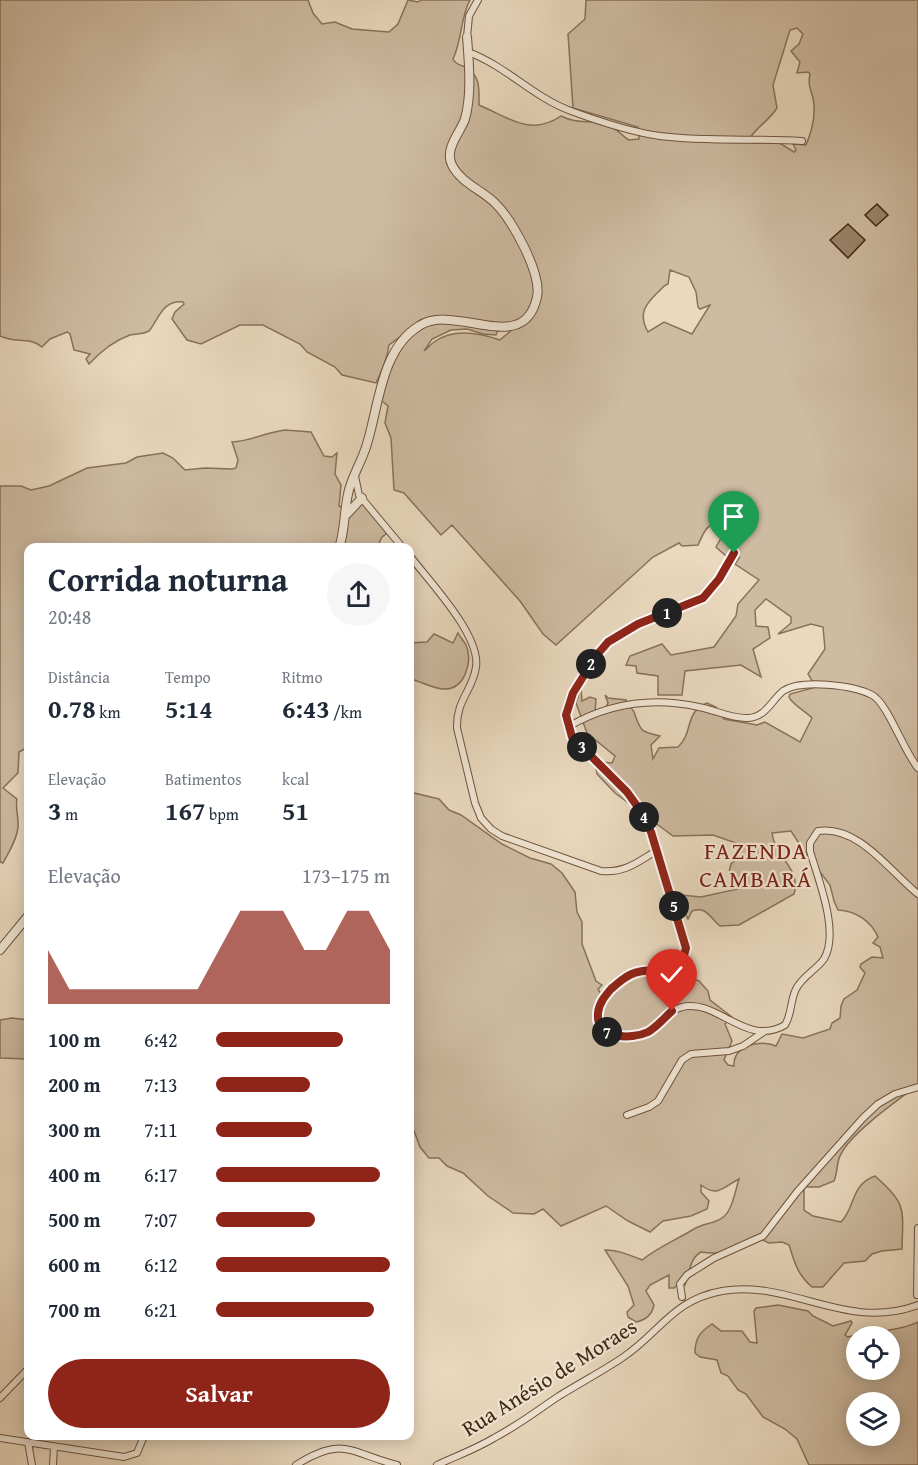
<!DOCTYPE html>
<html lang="pt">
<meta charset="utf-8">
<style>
body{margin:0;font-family:"Gentium Book Plus",serif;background:#f6f6f7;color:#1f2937;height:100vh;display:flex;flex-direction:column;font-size:22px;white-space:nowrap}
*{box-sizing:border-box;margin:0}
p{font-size:20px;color:#747a83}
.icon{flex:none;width:33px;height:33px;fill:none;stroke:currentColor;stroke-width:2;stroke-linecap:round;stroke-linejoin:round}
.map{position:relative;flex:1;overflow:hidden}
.sheet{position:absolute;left:24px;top:543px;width:390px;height:897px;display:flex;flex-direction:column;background:#fff;border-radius:12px;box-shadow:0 3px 15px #0003}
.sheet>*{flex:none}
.controls{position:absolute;left:846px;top:1326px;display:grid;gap:12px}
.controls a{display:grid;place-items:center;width:54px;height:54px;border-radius:50%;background:#fff;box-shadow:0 3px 15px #0003;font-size:30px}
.pin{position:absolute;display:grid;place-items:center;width:51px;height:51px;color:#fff;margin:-62px -26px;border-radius:50% 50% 50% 0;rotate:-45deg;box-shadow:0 0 6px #0007}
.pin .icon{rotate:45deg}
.km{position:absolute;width:30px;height:30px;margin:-15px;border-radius:50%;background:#222;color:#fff;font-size:16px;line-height:30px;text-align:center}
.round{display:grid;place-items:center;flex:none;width:63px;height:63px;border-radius:32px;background:#f6f6f7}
.summary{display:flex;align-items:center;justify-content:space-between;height:102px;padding:0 24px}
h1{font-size:33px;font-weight:800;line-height:45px}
.metrics{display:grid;grid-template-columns:repeat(3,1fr);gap:9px;height:102px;padding:6px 24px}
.metrics div{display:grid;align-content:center}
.metrics b{font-size:26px;font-weight:800}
.metrics small{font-size:16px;font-weight:400}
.metrics p{font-size:16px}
.chart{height:168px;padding:12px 24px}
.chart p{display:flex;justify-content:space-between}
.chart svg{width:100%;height:108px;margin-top:6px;fill:#8f2418;opacity:.7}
.action{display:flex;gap:12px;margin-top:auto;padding:12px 24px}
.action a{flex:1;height:69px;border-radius:36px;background:#8f2418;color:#fff;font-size:24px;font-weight:800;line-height:69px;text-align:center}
ul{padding:0 24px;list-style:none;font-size:20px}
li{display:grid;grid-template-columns:96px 72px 1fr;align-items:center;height:45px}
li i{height:15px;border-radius:8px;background:#8f2418}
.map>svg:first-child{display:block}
.green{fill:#cebba2;stroke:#88725a;stroke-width:1.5;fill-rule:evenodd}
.building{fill:#9a846c;stroke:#432812;stroke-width:1.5}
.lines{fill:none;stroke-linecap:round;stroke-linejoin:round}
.minor-casing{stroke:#6d543d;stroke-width:8}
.tertiary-casing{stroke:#6d543d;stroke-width:10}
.minor{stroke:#f1e6d5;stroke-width:6}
.tertiary{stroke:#f1e6d5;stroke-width:8}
.route-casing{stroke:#fff;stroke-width:12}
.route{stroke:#8f2418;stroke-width:8}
.labels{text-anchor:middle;stroke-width:4.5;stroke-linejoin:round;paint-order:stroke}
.street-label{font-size:22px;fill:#432812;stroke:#f1e6d5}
.neighbourhood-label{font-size:24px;letter-spacing:1.5px;fill:#7a1f14;stroke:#f1e6d5}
</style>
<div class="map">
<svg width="918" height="1465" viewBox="0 0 918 1465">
<rect width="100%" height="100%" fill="#ead9bf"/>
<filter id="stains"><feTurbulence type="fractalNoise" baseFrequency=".00333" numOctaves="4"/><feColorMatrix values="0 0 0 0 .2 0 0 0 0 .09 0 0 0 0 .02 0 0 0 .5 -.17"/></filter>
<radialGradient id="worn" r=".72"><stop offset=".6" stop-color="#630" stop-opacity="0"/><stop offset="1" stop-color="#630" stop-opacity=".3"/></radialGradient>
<!-- green -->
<path class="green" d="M0,0H308L313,13L322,24L335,22L352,29L389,32L398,24L408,0L418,2L421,0H470C460,19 462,40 453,59C456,65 459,64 465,67C481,76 479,89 479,105C508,117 530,137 561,116C576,124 590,120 605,124C614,126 621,135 629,140L639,139L638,127L573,108L568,34L585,19L586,0H918V1085C898,1100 851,1133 841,1154C836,1162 838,1172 834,1181L819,1187H804V1210L813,1216L841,1222C856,1207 850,1185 875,1176C907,1204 903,1208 902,1249L882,1251L872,1254L865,1261L844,1263L823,1287H812C797,1274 795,1263 789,1245L782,1242L769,1243L754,1236C737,1249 724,1256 701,1252C689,1259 690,1273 685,1285L682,1281L674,1288H669V1275L650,1285L646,1291L654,1305C652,1315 646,1320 636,1322L628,1317L627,1312L634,1305L628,1286L605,1250C618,1250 630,1255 642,1260C658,1247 676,1240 694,1229C705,1222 722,1224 729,1210C734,1201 736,1188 739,1179C723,1187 718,1198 701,1185V1192L709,1201L707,1209L691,1216L663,1221L650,1232L628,1221L606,1206L561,1226L543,1209L534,1214L513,1213L488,1196L463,1173L447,1166L439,1158H429L420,1147L413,1128L410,1126V792L439,799L449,810L461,815L502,844L530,858L551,864L562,873L575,892L577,912L582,922V944L596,981L602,985L598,989L601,994C615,990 628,979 637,969L655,975L672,972L699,981L708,991L710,1000L732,1017L725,1024L732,1041L724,1060L728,1065L734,1066C733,1045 761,1039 776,1046L782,1034L803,1038L830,1029L832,1023L840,1018L841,1006L844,999L857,990L865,973L860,967L861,964L872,957L883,958L880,947L873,943L878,937C871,921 856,911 838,910L834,901L830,885L804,851L791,831L772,833C774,855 802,870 794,894L739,925L720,926C709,917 707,906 692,911L688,919L680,904L682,895L701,897L738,889V884L729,872L731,864L739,857L736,843L713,835L673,836L615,793L597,774L596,768L602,762L612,763L615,756L587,733L576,703L581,687L582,701L590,697L596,699L595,713L604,711L608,703L605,695L608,698L626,700C627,704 632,708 634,712C641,731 639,731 660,736L651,745L653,759L659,748L678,747C694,732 684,712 707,703L716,707L724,719L757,725L765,722L800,742L812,718C806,712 791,703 789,697L790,694L816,687L808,674L825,649L823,627L811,624L778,634L791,623V617L766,599L755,610L756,626L768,627L770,638L753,649L761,677L741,665L685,671L682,695H658V676L637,673L636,666L626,665L630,656L662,644L671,655L714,647L736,616L738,604L759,580L735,564L739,558V551L731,552L725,560L726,556L716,547L725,531L722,521C706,524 704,532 698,545L682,546L679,543L653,557L556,645L543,634L520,601L452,525L441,535L404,493L394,490L391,438L385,423L388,406L382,401C384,373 401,349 415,326L389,345C387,359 382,371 376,383L342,375L335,367L307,352L300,344L263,325H240L201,344L187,340L172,319L175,312L184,304L183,302C162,300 159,319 149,331C142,335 136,333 130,335C113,341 101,351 89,364L86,359L90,354L74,350L70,334L67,332L50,339L42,347C29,336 15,344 0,336ZM797,28L803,34L799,44L791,51L800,62L797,73L808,72L810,74C808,84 810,88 813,98C816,113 812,131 806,145L793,144L796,150L794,152L778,142L753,143L748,141C755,128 769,121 777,108L773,85L790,30ZM670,270L689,277L696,292L698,307L700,309L710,305L692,334L664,322L648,332C638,314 645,305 657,293C662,289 662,286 668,284ZM505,327L513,329L500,340C480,333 453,328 434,342C431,344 427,349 424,351L432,339L451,330L467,329L483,334L496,335L497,332Z
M285,430L311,432L324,456L332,457L337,453L335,474L341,485L339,506L348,511L365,500L385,529L386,534L382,537L377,547L28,548V667L26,684L28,694V747L19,752L18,773L3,788L17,799C15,809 19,817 18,827C17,839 9,852 3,863L0,862V486H21L31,490L49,486L87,468L126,463L137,457L163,453L173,458L185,470L205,468L232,469L236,468L238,460L232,442C251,441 267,432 285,430Z
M458,633C460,637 464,641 466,645C473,661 465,688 446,689C434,690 421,681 410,679V643L427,642L434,634L453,643Z
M12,1018L28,1020L27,1059L0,1058V1020Z
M778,1305L808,1311L813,1316L833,1326L851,1321L852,1323L845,1335L848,1337C870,1331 897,1332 918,1322V1465H809L797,1439L785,1429L763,1417L746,1394L738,1390L728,1376L721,1373L717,1360L700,1357L695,1353C695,1338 700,1332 712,1324L721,1331H742L750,1342L757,1343L754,1311L756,1308ZM856,1336H890V1370H856ZM856,1402H890V1436H856Z"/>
<!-- building -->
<path class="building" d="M877,204L888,215L876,226L865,215Z
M848,224L865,240L848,258L830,240Z"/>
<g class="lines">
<!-- minor casing -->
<g class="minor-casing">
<path id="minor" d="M467,37L469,16L478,0
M468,52C506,66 533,97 571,111C598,121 631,132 660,136C707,142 755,138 802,141
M355,476L359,495L403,548
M734,553L712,589L703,598L638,624L608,642L596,656L573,693L566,715L572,737L627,792L641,810L651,832L686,948C680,977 661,968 639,972C627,974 617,983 609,991C604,997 600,1003 598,1011C593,1039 631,1041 649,1031C661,1024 668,1010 682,1007C717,998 746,1048 785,1025C792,1014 790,1001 796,989C802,977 816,970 824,959C840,932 818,879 810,851V843L818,831C859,825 890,872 918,894
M410,556C428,580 481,635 476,667C473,690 456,700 457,728L475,803L481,818L491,829L502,836L601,871C625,873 636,863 656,851
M568,727C609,703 653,697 699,707C715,710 732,719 748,718C766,717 771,701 783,691C801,679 853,685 872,695C887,702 904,752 918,768
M627,1115L649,1107L658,1101L682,1060L691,1054L729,1051L743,1046L765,1031
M917,1295L918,1228
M682,1297L680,1284L687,1275L714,1258L763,1236L797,1192L863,1118L878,1104L895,1094L918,1087
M0,1398L28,1369
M0,1438L124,1457L137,1453L144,1436
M28,1442L32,1465
M53,1465L54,1447
M296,1465C343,1435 350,1453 397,1465
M437,1465C456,1456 476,1449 494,1438C517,1426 538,1410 559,1396C580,1383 601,1372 622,1358C660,1333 672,1300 722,1291C791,1279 845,1332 918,1305"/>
</g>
<!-- tertiary casing -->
<g class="tertiary-casing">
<path id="tertiary" d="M346,515L362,498
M339,548C345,531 344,512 348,494C351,478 361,463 366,447C379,408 380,350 419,326C455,302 524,358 537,297C542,273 512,220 495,203C482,190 461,183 452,165C444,149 460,133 465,119C472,94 469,63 467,37
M0,950L28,916"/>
</g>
<!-- minor -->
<use href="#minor" class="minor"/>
<!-- tertiary -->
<use href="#tertiary" class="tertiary"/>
</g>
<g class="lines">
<!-- route casing -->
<g class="route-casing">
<path id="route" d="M672,1011C665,1017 657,1027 648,1032C631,1040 595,1039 598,1013C599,1003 605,996 611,989C619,982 628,974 638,972C660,967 680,978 686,948L651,832L640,810L627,792L572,737L566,715L573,693L596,656L608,642L638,624L703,598L719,579L734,553"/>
</g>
<!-- route -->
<use href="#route" class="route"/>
</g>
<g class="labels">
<!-- street labels -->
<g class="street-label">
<text transform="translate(549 1377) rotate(-32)" y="8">Rua Anésio de Moraes</text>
</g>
<!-- neighbourhood labels -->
<g class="neighbourhood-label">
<text x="756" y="859">FAZENDA<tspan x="756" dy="28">CAMBARÁ</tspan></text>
</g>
</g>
<rect width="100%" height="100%" filter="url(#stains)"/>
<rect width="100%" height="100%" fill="url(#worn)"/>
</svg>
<div class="controls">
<a><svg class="icon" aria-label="locate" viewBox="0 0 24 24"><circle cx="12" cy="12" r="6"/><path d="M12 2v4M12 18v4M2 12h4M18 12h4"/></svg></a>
<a><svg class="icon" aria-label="layers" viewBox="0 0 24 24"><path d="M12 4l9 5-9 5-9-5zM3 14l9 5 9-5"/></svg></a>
</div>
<div class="pin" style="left:734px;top:553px;background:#1e9e55"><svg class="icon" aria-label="arrive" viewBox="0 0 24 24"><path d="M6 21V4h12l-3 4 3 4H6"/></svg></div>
<div class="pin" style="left:672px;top:1011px;background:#d93025"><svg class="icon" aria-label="check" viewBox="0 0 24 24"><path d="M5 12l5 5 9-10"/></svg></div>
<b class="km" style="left:667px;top:613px">1</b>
<b class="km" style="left:591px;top:664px">2</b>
<b class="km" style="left:582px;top:747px">3</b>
<b class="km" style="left:644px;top:817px">4</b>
<b class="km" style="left:674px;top:906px">5</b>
<b class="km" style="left:607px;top:1032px">7</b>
<section class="sheet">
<div class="summary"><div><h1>Corrida noturna</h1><p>20:48</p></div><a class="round"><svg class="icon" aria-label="share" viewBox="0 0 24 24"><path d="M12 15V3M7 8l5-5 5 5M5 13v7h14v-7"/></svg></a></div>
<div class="metrics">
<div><p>Distância</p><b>0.78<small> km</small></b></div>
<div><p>Tempo</p><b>5:14</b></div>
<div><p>Ritmo</p><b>6:43<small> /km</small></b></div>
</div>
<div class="metrics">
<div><p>Elevação</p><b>3<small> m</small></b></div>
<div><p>Batimentos</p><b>167<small> bpm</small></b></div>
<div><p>kcal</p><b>51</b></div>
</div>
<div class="chart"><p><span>Elevação</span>173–175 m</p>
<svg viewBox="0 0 160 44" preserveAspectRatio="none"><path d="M0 44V22L10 38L20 38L30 38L40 38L50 38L60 38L70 38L80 22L90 6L100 6L110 6L120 22L130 22L140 6L150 6L160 22V44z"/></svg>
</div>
<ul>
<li><b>100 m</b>6:42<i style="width:73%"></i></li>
<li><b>200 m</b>7:13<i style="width:54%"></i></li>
<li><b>300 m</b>7:11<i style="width:55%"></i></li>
<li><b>400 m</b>6:17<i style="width:94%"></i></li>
<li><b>500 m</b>7:07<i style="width:57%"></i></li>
<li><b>600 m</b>6:12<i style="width:100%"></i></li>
<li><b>700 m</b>6:21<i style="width:91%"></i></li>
</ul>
<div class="action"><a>Salvar</a></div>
</section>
</div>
